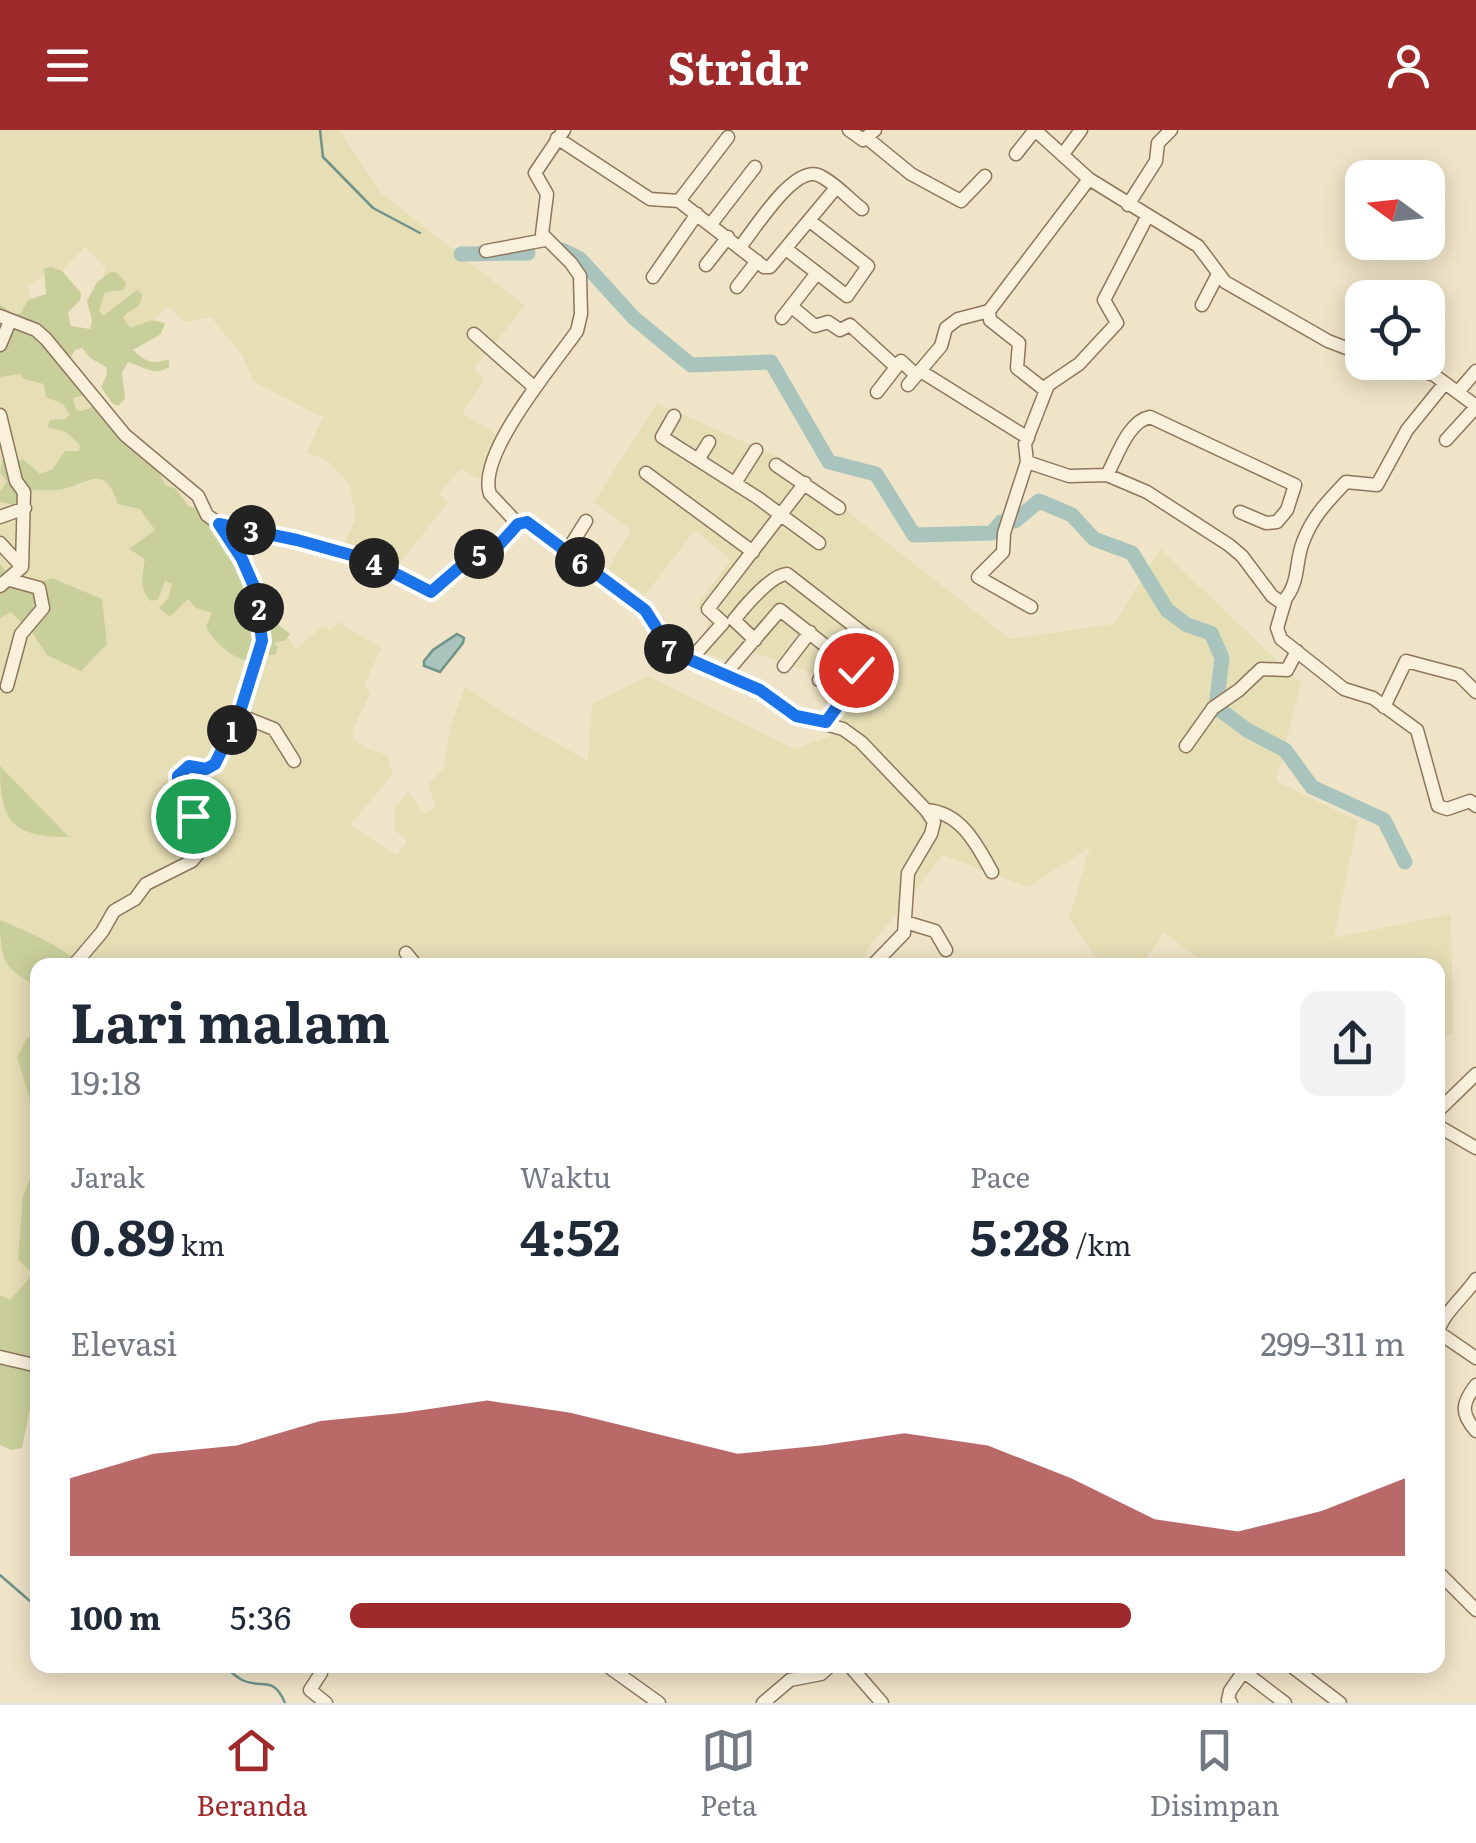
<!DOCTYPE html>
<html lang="id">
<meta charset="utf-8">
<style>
body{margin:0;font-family:Literata,serif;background:#f2f2f3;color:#1f2937;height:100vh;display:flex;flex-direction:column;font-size:38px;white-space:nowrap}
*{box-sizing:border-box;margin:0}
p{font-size:32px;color:#747a83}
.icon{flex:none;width:55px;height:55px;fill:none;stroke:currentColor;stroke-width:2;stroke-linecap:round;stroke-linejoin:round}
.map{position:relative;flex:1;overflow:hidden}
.side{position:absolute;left:30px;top:828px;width:1415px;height:715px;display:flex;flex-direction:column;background:#fff;border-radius:20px;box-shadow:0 5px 25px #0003}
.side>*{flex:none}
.needle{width:65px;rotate:285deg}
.buttons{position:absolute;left:1345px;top:30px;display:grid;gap:20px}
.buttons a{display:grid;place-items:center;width:100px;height:100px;border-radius:20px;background:#fff;box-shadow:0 5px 25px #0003;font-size:50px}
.pin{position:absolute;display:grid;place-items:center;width:85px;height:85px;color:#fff;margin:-42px;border:5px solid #fff;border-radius:50%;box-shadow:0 2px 10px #0007}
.km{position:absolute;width:50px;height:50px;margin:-25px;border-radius:50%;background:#222;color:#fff;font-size:28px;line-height:50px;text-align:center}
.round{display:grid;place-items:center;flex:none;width:105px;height:105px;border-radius:20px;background:#f2f2f3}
.head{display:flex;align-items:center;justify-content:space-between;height:170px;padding:0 40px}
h1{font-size:55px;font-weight:700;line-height:75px}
.stats{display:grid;grid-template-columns:repeat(3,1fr);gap:15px;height:170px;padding:10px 40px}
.stats div{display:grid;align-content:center}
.stats b{font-size:50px;font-weight:700}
.stats small{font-size:28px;font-weight:400}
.stats p{font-size:28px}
.chart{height:280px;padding:20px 40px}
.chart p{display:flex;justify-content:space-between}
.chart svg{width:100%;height:180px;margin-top:10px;fill:#9e2a2b;opacity:.7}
ul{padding:0 40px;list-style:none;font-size:32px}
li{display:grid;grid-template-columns:160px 120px 1fr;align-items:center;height:75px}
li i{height:25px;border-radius:12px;background:#9e2a2b}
header{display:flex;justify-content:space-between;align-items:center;height:130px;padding:0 40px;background:#9e2a2b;color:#fff;font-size:45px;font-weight:700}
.menu{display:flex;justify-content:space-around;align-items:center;height:140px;border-top:2px solid #e0e1e3;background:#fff;font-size:28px;color:#747a83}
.menu a{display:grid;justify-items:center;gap:5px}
.menu .on{color:#9e2a2b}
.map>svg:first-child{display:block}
.farmland{fill:#e6deb5}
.green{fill:#c9cf9b}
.water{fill:#a9c4bc;stroke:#6f938a;stroke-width:2.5}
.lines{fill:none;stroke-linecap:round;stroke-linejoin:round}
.stream{stroke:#6f938a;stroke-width:2.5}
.river{stroke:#a9c4bc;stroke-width:15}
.minor-casing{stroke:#8d765c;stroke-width:15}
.minor{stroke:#faf1dc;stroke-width:12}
.route-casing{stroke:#fff;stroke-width:20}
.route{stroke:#1a73e8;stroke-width:12}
</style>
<header><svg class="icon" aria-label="menu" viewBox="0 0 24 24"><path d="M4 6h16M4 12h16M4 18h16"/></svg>Stridr<svg class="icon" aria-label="person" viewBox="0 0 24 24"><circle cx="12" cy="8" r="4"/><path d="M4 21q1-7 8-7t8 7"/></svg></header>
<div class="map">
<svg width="1476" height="1573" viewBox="0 0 1476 1573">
<rect width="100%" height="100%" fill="#f0e4c8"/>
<!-- farmland -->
<path class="farmland" d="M0,0H339L381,63L525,176L474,238L484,251L462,283L500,306L479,349L461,339L439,363L448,373L397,436L343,418L356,387L349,354L328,331L307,322L323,287L254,252L242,225L211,187L185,192L169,176L133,210L106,197L89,175L106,139L85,117L62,141L57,138L28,156L32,173L15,190L135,315L163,338L296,519L323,496L330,500L338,492L381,518L365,554L370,564L353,599L354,609L365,618L387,625L393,644L350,695L397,725L407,712L394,699V678L409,661L423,684L435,677L429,654L444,637L450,598L465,556L499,580L588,631L592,574L649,546L794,619L836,604L815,545L753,522L743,535L701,522L709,486L696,476L731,430L695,400L645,465L608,439L631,400L594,372L657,273L778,327L1010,509L1114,494L1160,419L1301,553L1276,651L1358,691L1334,808L1451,784L1453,903L1438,908V835H1207L1164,802L1142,835H1102L1069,789L1090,717L1028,757L943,725L866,821L863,835H52L0,800Z
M0,815L38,853L37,906L19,927L33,975L37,976L36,1143L11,1174L0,1168Z"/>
<!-- green -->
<path class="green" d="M51,137L62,141L81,163L80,170L68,183L71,196L90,199L92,190L87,171L97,152L111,142L117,143L126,153L124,160L105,162L99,180L103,186L137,160L142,164C141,180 132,177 123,187L130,198L152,190L165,193L161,204L133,220C146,232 152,235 169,229V237C153,247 143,236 128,232L122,243L125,269L118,276L112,273L101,257L107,244L106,237L90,228L82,218L75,220L67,234L85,265L73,268L76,280L83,281L96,275L136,323L159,342L165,355L176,359L187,375L193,378L198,375L207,385L216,384L257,472L271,476L279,495L290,504L286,510L274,513L278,518L275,525H256L244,530C229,525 213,511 206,496L212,483L196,478L188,469L170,487L159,478L169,467L172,454L165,451L158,469L151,471C139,460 142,444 145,429L129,419L155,400L140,379L118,374C105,336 93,350 67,358C54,362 40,360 26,359L16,375L0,372V362L7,351L0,343L2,330H24L40,344L53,339L65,321H79L80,315L66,302L47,297L50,290L64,289L70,285L63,274L46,267L44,254L24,249L20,244L0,247V175L14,184L21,183L28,170L46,164L44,139Z
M0,434L18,459L52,448L102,469L107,514L81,541L47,525L33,504L11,482L0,488Z
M0,636L69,707C12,707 0,692 0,636Z
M0,790C30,803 58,814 82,835H38L37,855C2,840 0,826 0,790Z
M37,903V979H33L17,927L27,908Z
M37,1039V1244L22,1318L11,1320L0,1315V1165L10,1170L33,1144L18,1129L23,1066L34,1040Z"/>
<!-- water -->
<path class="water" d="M457,504L464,508L463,513L440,542L424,536V531L433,520Z"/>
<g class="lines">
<!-- stream -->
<path class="stream" d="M320,0L323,27L373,78L420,103
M0,1445L38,1478
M221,1535C228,1539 235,1546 242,1550C262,1560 273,1544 285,1573"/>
<!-- river -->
<path class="river" d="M562,120L580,129L634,188L691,235L771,232L829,332L876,344L914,405L992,403L1001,392L1015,391L1039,371L1072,385L1094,409L1132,423L1167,480L1187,495L1211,503L1222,528L1216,577L1247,600L1285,620L1312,657L1384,690L1405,732
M461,124L528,123"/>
<!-- minor casing -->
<g class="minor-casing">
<path id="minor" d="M849,0L863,10L875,0
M1035,0L1089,49L1198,116L1225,152L1328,211L1362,224
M557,8L650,69L679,71L764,137H770L835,59
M867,8L911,44L961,71L985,46
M1016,24L1035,0
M1063,24L1081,0
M679,71L728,7
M1128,75L1156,31L1158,13L1171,0
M1147,87L1104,170L1117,193L1079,234L1048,255L1025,314L1027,332L1069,346L1107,345L1147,362L1229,415L1242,426L1272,466L1282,473C1301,452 1294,435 1303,412C1312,387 1328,371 1346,352L1377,355L1407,300L1445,253
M711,94L755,37
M740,117C755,99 793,36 818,45C833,51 849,69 862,79
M786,119L847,166L868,136L810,91
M486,121L545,110
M706,135L728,107
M653,147L697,84
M737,157L757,131
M1202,175L1217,146
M792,177L815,196L828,192L840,200L850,195L895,236
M989,181L990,190L1019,213L1017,238L1045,260
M0,186L36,200L46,209L125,305L198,366L207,385L219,394L231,409L256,461L262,511L239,585L212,637L189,635L178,647V660L204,707L202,719L192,731L146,754L135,769L114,781L102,802L74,835
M782,188L817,143
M474,204L535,258
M0,215L10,191
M1395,232L1434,245L1476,276
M922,242L1028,308
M908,255L941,216L946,198L958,189L989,181L1089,49
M877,262L901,231L916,245
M1458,262L1476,241
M0,285L16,351L24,362L22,437L0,456
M674,286L662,307L758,368L819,413
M1446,310L1476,277
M698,330L709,312
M1027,332L1004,403L1003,422L978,447L1031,477
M776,335L839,378
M646,343L753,422
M1107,345C1117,327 1128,291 1150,287L1295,355L1287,380L1277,392L1266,393L1240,382
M735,353L756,320
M0,387L25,378
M219,394L297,410L369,430L431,462L468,430L499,415L518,394L527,392L645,480L673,522L761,560L796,586L843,599L861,612L926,680L934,692L931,704L908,743L904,803L873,835
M518,394L490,364C476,325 554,234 577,201L581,184L580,146L571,133L542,104L547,64L535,43L564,0
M0,413L22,437
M566,423L586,391
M1285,471L1277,498L1281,509L1344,559L1373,568L1417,600L1438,676L1447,679L1470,671L1476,676
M755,510L734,490C745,476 771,445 787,444L872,510V517L854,538
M690,530L723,493L708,479L805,353
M784,536L810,502
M724,545L780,480L860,543L826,591
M819,550L838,525
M7,556L21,504L43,478L39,458L10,450
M1384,577L1406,531L1459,545L1476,562
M239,585L274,599L294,631
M1186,616L1213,578L1239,560L1261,539L1287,540L1297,521
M926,680C961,682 977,715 992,742
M905,792L935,801L946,820
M406,823L416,835
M1438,981L1476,944
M1438,996L1476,1018
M1438,1202L1476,1228
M1438,1203C1441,1185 1465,1166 1476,1149
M0,1227L38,1236
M1476,1255C1462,1273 1460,1283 1476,1301
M1438,1442L1476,1480
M321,1535V1543L310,1560L326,1573
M606,1535L659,1573
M849,1535L882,1573
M1290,1535L1340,1573
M1243,1541L1285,1573
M763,1573L790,1550L821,1544L831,1535
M1231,1573L1228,1570L1230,1561L1246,1538"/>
</g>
<!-- minor -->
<use href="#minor" class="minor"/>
</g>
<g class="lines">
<!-- route casing -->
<g class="route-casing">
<path id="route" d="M193,686L178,660V646L189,636L206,639L215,634L239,585L262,511L256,461L242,429L219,394L297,410L369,430L431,462L468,430L499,415L518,394L527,392L645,480L672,522L760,560L796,586L826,592L860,545L856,540"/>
</g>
<!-- route -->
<use href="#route" class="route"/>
</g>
</svg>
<div class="buttons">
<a><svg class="needle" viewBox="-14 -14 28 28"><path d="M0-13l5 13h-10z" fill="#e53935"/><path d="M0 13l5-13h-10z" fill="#747a83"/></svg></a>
<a><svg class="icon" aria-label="locate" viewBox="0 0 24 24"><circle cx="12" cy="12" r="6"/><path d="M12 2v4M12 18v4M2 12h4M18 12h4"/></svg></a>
</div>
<div class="pin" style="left:193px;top:686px;background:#1e9e55"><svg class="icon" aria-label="arrive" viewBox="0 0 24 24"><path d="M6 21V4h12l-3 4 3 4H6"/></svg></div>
<div class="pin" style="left:856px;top:540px;background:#d93025"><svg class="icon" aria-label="check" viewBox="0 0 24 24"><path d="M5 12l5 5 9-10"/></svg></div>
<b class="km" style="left:232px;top:600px">1</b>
<b class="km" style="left:259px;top:478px">2</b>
<b class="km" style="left:251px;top:400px">3</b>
<b class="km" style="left:374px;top:433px">4</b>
<b class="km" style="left:479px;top:424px">5</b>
<b class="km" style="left:580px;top:432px">6</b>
<b class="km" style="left:669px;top:519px">7</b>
<section class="side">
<div class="head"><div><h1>Lari malam</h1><p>19:18</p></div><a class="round"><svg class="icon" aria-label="share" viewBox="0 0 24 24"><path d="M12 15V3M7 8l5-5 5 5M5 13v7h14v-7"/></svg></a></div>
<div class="stats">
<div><p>Jarak</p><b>0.89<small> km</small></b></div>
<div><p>Waktu</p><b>4:52</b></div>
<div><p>Pace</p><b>5:28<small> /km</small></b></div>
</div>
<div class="chart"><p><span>Elevasi</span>299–311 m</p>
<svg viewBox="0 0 160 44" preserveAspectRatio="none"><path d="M0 44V25L10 19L20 17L30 11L40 9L50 6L60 9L70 14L80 19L90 17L100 14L110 17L120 25L130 35L140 38L150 33L160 25V44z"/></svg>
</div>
<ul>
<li><b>100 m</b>5:36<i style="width:74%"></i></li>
</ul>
</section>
</div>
<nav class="menu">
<a class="on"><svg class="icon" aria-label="home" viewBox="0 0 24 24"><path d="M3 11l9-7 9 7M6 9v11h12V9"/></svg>Beranda</a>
<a><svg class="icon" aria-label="map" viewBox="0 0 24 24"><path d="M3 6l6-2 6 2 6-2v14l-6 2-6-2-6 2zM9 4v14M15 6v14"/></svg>Peta</a>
<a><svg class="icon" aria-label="saved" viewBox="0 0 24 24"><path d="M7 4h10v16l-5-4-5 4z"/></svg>Disimpan</a>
</nav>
